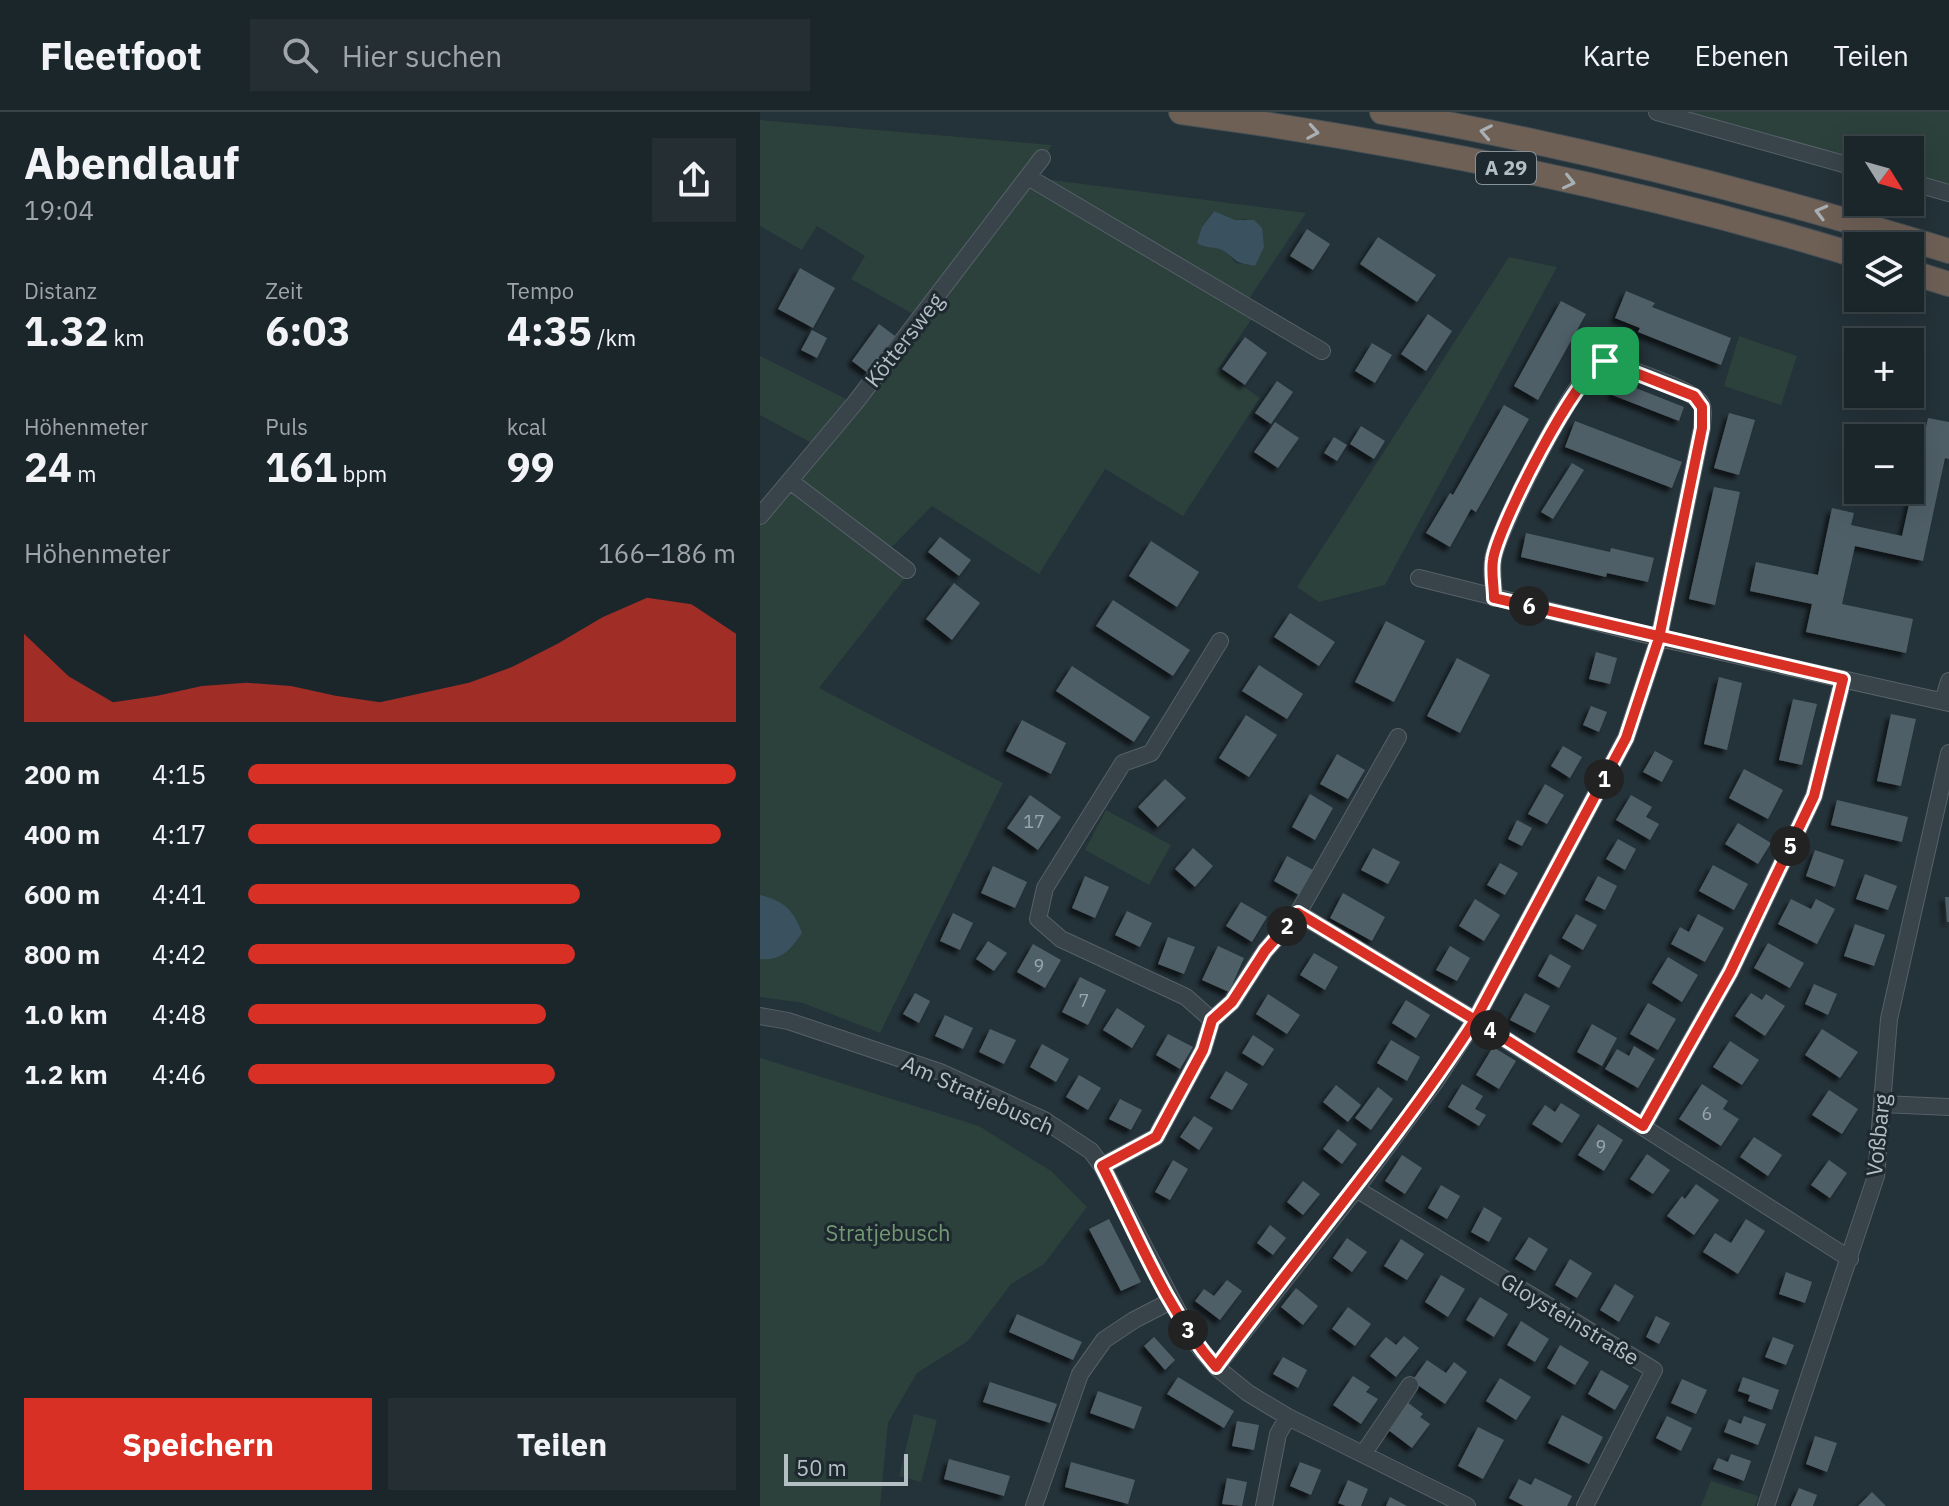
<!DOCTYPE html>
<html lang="de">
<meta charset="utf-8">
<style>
body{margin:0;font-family:"IBM Plex Sans",sans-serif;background:#242e33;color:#f1f3f6;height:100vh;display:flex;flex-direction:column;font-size:30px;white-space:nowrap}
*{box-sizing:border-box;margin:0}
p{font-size:26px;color:#a0a5a9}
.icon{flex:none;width:44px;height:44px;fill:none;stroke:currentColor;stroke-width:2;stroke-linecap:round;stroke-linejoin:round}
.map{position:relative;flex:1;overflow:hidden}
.panel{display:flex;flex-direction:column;background:#1b262b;width:760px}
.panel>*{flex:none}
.needle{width:52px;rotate:127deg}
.fabs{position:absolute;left:1084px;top:24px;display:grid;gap:16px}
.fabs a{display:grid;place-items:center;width:80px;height:80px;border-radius:0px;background:#1b262b;box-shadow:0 8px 32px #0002,0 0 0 2px #394347;font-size:40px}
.scale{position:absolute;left:24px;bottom:20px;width:124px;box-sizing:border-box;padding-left:8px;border:4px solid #b3bec5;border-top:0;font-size:22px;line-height:28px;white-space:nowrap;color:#b3bec5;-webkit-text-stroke:6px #1d282f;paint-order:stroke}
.pin{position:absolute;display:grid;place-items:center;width:68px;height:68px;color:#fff;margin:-34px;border-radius:16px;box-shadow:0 4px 12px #0006}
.km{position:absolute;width:40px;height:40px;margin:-20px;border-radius:50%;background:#222;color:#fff;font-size:22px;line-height:40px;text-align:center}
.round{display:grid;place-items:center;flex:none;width:84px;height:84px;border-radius:0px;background:#242e33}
.summary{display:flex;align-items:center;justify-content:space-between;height:136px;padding:0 24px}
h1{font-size:44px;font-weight:700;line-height:60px}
.stats{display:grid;grid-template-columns:repeat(3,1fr);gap:12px;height:136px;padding:8px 24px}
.stats div{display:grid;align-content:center}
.stats b{font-size:40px;font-weight:700}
.stats small{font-size:22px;font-weight:400}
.stats p{font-size:22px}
.chart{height:224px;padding:16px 24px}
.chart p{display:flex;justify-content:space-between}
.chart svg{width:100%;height:144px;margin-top:8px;fill:#d93025;opacity:.7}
.primary-button{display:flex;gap:16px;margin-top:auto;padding:16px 24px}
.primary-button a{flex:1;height:92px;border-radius:0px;background:#d93025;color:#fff;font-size:32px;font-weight:700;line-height:92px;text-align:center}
.primary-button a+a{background:#242e33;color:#f1f3f6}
ul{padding:0 24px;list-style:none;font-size:26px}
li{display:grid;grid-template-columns:128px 96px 1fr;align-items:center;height:60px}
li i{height:20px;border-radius:10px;background:#d93025}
header{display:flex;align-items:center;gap:48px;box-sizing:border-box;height:112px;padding:0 40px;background:#1b262b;border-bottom:2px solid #394347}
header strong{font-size:38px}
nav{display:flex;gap:44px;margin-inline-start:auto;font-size:28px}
.search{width:560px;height:72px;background:#242e33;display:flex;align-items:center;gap:20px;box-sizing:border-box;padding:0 28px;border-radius:0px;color:#a0a5a9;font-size:30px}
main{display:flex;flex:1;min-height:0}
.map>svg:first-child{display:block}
.green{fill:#2c413c;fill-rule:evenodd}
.water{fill:#3a515f}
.building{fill:#505f67;filter:url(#shadow)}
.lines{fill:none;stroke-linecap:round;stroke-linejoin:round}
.minor-casing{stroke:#566168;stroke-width:18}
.highway-casing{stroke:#434e55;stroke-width:26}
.minor{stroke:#38434a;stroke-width:16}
.highway{stroke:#6f6056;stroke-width:24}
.oneway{stroke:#a9b0b4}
.route-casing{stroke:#fff;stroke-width:16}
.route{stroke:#d93025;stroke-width:10}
.labels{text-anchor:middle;stroke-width:6;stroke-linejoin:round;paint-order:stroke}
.number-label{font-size:18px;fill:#9aa6ae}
.shield{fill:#1d282f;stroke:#869198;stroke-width:2}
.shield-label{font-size:20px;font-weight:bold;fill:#b3bec5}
.street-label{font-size:22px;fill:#b3bec5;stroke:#1d282f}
.park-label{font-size:22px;fill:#739974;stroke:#1d282f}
</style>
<header>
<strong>Fleetfoot</strong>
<div class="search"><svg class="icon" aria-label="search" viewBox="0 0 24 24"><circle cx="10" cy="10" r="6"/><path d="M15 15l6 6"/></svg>Hier suchen</div>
<nav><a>Karte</a><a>Ebenen</a><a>Teilen</a></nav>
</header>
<main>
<section class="panel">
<div class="summary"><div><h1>Abendlauf</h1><p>19:04</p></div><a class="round"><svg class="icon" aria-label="share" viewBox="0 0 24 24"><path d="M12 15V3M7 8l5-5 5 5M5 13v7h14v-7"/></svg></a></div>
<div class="stats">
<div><p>Distanz</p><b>1.32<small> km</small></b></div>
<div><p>Zeit</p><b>6:03</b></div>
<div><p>Tempo</p><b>4:35<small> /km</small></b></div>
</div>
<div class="stats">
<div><p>Höhenmeter</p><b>24<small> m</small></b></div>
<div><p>Puls</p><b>161<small> bpm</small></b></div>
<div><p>kcal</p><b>99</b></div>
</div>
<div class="chart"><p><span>Höhenmeter</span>166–186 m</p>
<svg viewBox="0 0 160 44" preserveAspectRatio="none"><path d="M0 44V17L10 30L20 38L30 36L40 33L50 32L60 33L70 36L80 38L90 35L100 32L110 27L120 20L130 12L140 6L150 8L160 17V44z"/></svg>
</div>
<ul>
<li><b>200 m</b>4:15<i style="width:100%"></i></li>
<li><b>400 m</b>4:17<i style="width:97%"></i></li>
<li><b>600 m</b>4:41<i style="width:68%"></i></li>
<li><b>800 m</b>4:42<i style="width:67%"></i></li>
<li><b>1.0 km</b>4:48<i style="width:61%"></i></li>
<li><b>1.2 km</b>4:46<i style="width:63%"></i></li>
</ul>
<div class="primary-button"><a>Speichern</a><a>Teilen</a></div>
</section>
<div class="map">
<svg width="1189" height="1394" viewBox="0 0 1189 1394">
<defs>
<filter id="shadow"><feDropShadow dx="-4.5" dy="4.5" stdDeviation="2" flood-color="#0009"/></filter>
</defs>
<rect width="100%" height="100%" fill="#243239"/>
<!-- green -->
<path class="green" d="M910,0H1189V72L1150,62V38H1098V48Z
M0,8L292,33L269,65L546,101L485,193L495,202L458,257L500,286L423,404L345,357L279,462L172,394L122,445L146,465L59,576L243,671L120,921L43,891L0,885V405L59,335L0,303V244L94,291L160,206L91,167L105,144L57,114L42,138L0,114ZM453,99L475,108L486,107L495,154L476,151L442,115Z
M749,145L797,155L625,473L559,490L537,475Z
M979,224L1037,244L1021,293L964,274Z
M346,698L411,733L389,773L325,738Z
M0,946L219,1014L291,1059L327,1095L284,1152L251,1172L208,1229L157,1261L128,1311L120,1394H0Z
M154,1302L177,1308L161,1370L139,1364Z
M951,1369L998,1384L995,1394H941Z"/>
<!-- water -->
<path class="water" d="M454,99L475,108H494L502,116L504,135L495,154C474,150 480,151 464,139C457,134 445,137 437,131L442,115Z
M0,783C23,788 34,798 42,821C30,838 22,849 0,847Z"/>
<!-- building -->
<path class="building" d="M547,117L570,132L553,158L530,144Z
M618,125L676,163L657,190L600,152Z
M40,156L75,176L53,216L18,197Z
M866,179L895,191L892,195L971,226L961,253L878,220L880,216L855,206Z
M801,189L826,202L778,288L754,274Z
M668,202L692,219L666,259L641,242Z
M119,212L135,224L108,261L92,249Z
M52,218L67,226L57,246L41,238Z
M485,225L507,241L485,273L462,257Z
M612,231L632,243L615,271L595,259Z
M517,269L533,280L511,312L495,301Z
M858,269L924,295L919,309L852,283Z
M744,293L769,307L716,400L711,397L690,435L666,421L690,381L693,383Z
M969,301L995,308L979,363L954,356Z
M1168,306L1189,310V347L1185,346L1163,449L1095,434L1082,492L1153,507L1146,541L1046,520L1052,492L990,479L996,450L1058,463L1072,396L1094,401L1091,413L1142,424Z
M815,309L922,350L912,376L805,335Z
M515,310L539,326L518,356L494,340Z
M601,314L625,329L614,347L590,332Z
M574,325L587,333L577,349L564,341Z
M812,351L824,358L793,407L781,400Z
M954,375L980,380L955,493L929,487Z
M766,421L850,440L851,436L894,446L888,470L847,461L846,465L761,445Z
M180,425L211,448L199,464L168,440Z
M391,429L439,460L417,495L369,464Z
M194,471L220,491L192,528L166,507Z
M353,488L430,538L413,564L336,514Z
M530,501L575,530L559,554L514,525Z
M626,509L665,529L634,590L595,570Z
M836,540L857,546L850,572L829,567Z
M697,546L730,563L700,621L667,604Z
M499,553L543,582L527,607L482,579Z
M312,554L390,605L374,630L296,579Z
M959,565L982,571L967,638L944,632Z
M1033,587L1057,592L1042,653L1019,648Z
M831,594L847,600L839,620L823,613Z
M1131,602L1156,607L1141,674L1117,669Z
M486,603L517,623L489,665L459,646Z
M262,608L306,631L291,662L246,639Z
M803,634L822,645L810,666L791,654Z
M895,639L913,649L902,670L883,660Z
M577,642L605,658L588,687L560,672Z
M984,657L1023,678L1008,707L969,686Z
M405,667L426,686L398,715L378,695Z
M785,672L804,683L787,712L768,702Z
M550,682L573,696L555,728L532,715Z
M270,683L301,705L278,738L247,716Z
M871,683L892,695L886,705L899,712L890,728L856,708Z
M1077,688L1148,705L1142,730L1071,713Z
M757,708L772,716L762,734L748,727Z
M978,711L1011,731L998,752L965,732Z
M858,727L876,737L865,758L846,747Z
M433,736L453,754L435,775L415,757Z
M613,736L640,750L628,772L601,758Z
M1055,738L1084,748L1075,775L1046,764Z
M527,744L553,758L539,783L514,769Z
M740,751L758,761L745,783L727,773Z
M953,753L988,772L974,798L939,779Z
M233,754L267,770L255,796L221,781Z
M1105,762L1137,774L1128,798L1096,787Z
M325,764L349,775L335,806L312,796Z
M838,764L857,774L845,798L825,788Z
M583,781L625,805L612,829L570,806Z
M1185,785H1189V810H1187Z
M715,787L740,803L724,829L699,814Z
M1031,787L1051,797L1056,787L1075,797L1057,832L1018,812Z
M481,790L507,805L492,830L466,814Z
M367,799L392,811L380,835L355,823Z
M193,801L213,811L200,838L180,829Z
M816,802L837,813L823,838L802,826Z
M938,802L964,816L945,850L911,832L920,815L929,820Z
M1095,812L1125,823L1114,854L1084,844Z
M408,825L435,835L424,862L398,852Z
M228,829L247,841L234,859L216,847Z
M1008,831L1044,851L1030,876L994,856Z
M273,832L301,848L285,876L257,860Z
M458,834L484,846L469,880L442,868Z
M690,834L710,846L697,869L676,858Z
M554,841L578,855L565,878L540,863Z
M790,842L811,854L799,876L778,864Z
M908,845L938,863L922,890L892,871Z
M320,865L346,878L328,913L302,900Z
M1054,872L1077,882L1068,903L1045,892Z
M155,881L170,889L159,911L143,902Z
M765,881L790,894L775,921L750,908Z
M991,881L1002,888L1006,882L1025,894L1005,924L975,904Z
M508,882L540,903L527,922L496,902Z
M646,888L670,903L656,926L632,911Z
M888,891L916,907L898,938L870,922Z
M357,896L385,914L372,936L343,918Z
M185,903L213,916L203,937L175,924Z
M832,912L857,926L842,954L817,940Z
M230,917L256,928L244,952L219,940Z
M1062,917L1098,940L1080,966L1045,943Z
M408,922L433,935L420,957L396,943Z
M493,923L514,937L503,954L482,941Z
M631,928L660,945L647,969L617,951Z
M970,929L999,948L982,973L953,955Z
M282,932L309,947L296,970L270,955Z
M874,934L895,947L878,976L845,957L857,937L869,944Z
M733,935L756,949L739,977L716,963Z
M466,959L488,972L472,998L450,986Z
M319,963L341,976L328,998L306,985Z
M702,972L723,984L715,997L726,1003L719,1014L688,995Z
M942,972L968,989L963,997L979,1007L961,1034L919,1007Z
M576,973L601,993L588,1010L563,990Z
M618,975L633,987L611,1018L595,1006Z
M1069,978L1098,997L1082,1022L1052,1003Z
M360,987L382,998L371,1018L349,1007Z
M801,991L820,1003L802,1031L772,1012L785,993L795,1000Z
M434,1004L453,1016L439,1038L420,1025Z
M838,1012L863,1028L844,1059L818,1043Z
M578,1017L597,1032L582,1052L563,1037Z
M994,1025L1022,1043L1008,1064L980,1045Z
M887,1042L910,1058L893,1082L870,1067Z
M642,1043L662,1056L645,1082L625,1069Z
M413,1048L428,1057L410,1088L395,1080Z
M1069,1048L1087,1061L1070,1086L1051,1073Z
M543,1069L560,1082L543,1103L527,1090Z
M936,1072L959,1088L934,1123L907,1104L922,1084L925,1087Z
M681,1073L700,1084L687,1107L668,1096Z
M724,1095L742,1106L729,1130L711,1120Z
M349,1107L381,1170L361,1179L329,1117Z
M986,1107L1005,1119L978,1162L943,1140L955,1121L971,1131Z
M510,1113L526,1126L513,1143L497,1131Z
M769,1125L788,1137L775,1159L755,1147Z
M587,1126L607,1140L592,1160L573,1146Z
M641,1127L664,1142L647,1168L624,1154Z
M810,1147L832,1161L817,1186L795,1173Z
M1026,1160L1052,1170L1045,1191L1019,1182Z
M681,1163L705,1177L688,1205L665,1190Z
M467,1168L482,1179L460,1208L435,1189L444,1177L454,1184Z
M855,1172L874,1184L859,1210L840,1198Z
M536,1176L558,1194L543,1213L521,1195Z
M720,1185L748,1202L734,1225L706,1208Z
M588,1195L611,1212L595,1234L572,1217Z
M257,1202L322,1230L313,1248L249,1220Z
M896,1204L910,1211L899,1232L886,1225Z
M761,1209L789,1227L775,1250L747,1233Z
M644,1224L659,1236L636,1265L610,1244L626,1225L636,1233Z
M394,1225L415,1248L405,1258L384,1234Z
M1013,1225L1034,1233L1026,1253L1005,1245Z
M800,1233L829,1250L815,1273L787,1256Z
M523,1245L547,1258L538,1276L513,1262Z
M667,1248L686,1261L694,1250L707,1260L685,1292L652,1269Z
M841,1258L869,1274L855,1298L828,1282Z
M593,1264L610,1275L606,1280L618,1287L601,1312L573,1293Z
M418,1265L474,1299L464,1316L407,1282Z
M983,1265L1019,1278L1012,1298L988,1289L990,1283L978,1279Z
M740,1266L771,1285L756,1308L726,1289Z
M922,1267L947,1278L936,1302L911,1291Z
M230,1270L297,1292L290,1311L223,1290Z
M338,1279L382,1295L374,1317L330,1301Z
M647,1290L663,1302L660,1305L670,1312L652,1336L627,1317Z
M802,1303L843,1325L829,1352L788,1331Z
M907,1304L932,1316L921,1339L896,1326Z
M984,1304L1006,1312L998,1333L964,1320L969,1307L981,1312Z
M477,1309L499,1313L494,1338L472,1334Z
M718,1315L744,1328L723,1367L698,1354Z
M1055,1324L1077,1331L1067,1360L1046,1352Z
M971,1342L991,1349L984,1369L953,1357L958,1346L968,1350Z
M189,1347L250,1364L244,1384L184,1367Z
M311,1350L375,1368L368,1392L305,1375Z
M540,1350L561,1358L551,1383L530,1374Z
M467,1366L487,1370L482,1394L462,1392Z
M775,1366L812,1384L807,1394H764L749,1386L759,1367L771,1373Z
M588,1368L608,1377L601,1394H586L578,1391Z
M1039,1376L1057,1383L1053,1394H1031Z
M1112,1380L1126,1394H1098Z
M630,1385L647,1394H626Z"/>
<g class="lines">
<!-- minor casing -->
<g class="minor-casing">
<path id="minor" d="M897,0L1098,56
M268,65L562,239
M1150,70L1189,81
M30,369L147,458
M0,404L95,291L282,46
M659,466L899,526L1189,591
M1183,589L1189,569
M538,801L715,908L1090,1147
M0,904L28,909L180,960L284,1008L331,1039L342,1054L425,1213L438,1234L456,1255L488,1281L528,1305L707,1394
M452,908L472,890L505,839L538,801L638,625
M1122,992L1189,995
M883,1014L970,860L1054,684L1083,567
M342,1054L396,1025L443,938L452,908L426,885L301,827L278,807L285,776L363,651L391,641L460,529
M596,1077L894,1258L825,1394
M456,1255L596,1077L675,970L715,908L866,626L899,526L942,316C942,308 945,297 940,290C931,277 873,259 856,252C849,250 844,248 838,252C816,263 736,420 733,448C731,460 734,474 734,486
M603,1342L650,1273
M274,1394L320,1262L344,1228L374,1208L411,1189
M504,1394L518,1322L528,1305
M1006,1394L1116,1064L1129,907L1189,641"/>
</g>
<!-- highway casing -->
<g class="highway-casing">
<path id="highway" d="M421,0C648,31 879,77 1098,144
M622,0C814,33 1003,82 1189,139
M1150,160L1189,172"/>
</g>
<!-- minor -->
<use href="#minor" class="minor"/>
<!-- highway -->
<use href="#highway" class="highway"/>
</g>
<!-- one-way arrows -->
<defs><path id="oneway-chevron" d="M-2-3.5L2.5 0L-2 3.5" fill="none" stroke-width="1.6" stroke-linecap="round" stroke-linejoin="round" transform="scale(2)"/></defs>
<g class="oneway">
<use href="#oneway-chevron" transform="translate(553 20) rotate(10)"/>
<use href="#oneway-chevron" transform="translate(726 20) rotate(-169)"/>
<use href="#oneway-chevron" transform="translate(809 70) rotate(13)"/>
<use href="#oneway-chevron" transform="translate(1061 100) rotate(-165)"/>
</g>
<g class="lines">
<!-- route casing -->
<g class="route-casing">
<path id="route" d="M845,249L934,284L942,295V316L899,526L866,626L715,908L538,801L505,839L472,890L452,908L443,938L396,1025L342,1054C376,1120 407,1199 456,1255C542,1138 636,1030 715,908L883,1014L970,860L1054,684L1083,567L734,486C734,474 731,460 733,448C737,416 818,257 845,249"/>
</g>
<!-- route -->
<use href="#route" class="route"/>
</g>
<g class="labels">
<!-- number labels -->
<g class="number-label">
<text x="274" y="716">17</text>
<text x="279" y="860">9</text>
<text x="324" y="895">7</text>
<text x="947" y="1008">6</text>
<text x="841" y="1041">9</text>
</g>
<!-- shield labels -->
<rect class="shield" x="716" y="40" width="60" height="32" rx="6"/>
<g class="shield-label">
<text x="746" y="63">A 29</text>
</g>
<!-- street labels -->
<g class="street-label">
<text transform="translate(144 228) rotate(-52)" y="8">Köttersweg</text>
<text transform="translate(218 983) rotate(24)" y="8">Am Stratjebusch</text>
<text transform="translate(1118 1023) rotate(-84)" y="8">Voßbarg</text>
<text transform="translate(810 1207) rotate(31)" y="8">Gloysteinstraße</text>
</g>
<!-- park labels -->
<g class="park-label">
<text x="128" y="1129">Stratjebusch</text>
</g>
</g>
</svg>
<div class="fabs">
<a><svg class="needle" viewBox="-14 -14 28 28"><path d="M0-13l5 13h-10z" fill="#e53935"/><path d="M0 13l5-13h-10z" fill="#a0a5a9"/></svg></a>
<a><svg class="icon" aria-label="layers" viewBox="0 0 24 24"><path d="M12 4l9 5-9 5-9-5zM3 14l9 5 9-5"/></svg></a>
<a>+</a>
<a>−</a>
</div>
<div class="scale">50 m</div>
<div class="pin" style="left:845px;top:249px;background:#1e9e55"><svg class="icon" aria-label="arrive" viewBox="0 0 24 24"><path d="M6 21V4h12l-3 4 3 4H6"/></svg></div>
<b class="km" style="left:844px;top:667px">1</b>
<b class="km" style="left:527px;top:814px">2</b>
<b class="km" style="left:428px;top:1218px">3</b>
<b class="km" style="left:730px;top:918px">4</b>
<b class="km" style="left:1030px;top:734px">5</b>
<b class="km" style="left:769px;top:494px">6</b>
</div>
</main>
